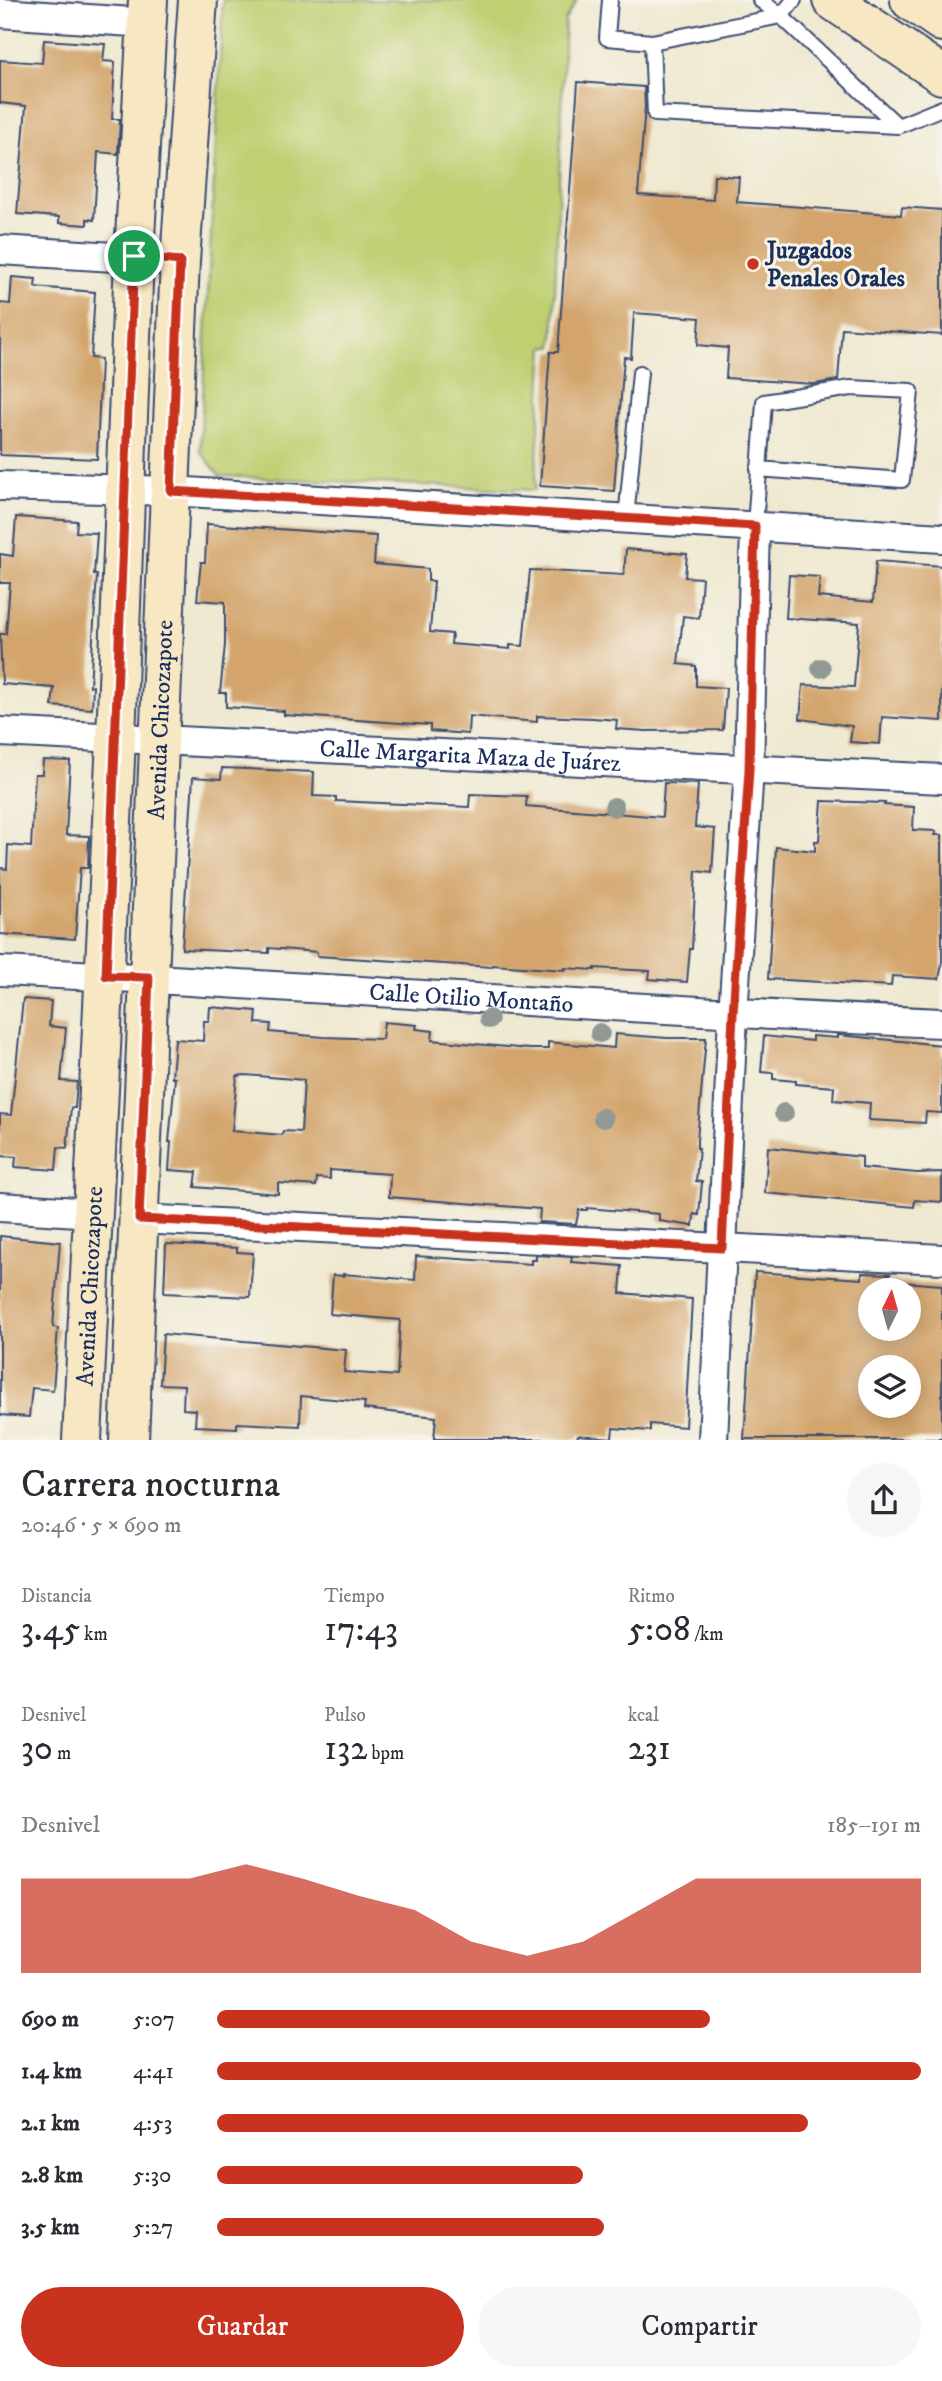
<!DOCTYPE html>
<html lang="es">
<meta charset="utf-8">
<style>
body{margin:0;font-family:"IM FELL DW Pica",serif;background:#f7f7f7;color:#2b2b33;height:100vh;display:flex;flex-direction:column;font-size:26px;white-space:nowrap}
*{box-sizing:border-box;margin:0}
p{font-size:23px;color:#7c7c81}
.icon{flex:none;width:38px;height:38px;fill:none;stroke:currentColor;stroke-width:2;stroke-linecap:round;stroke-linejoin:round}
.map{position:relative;height:1440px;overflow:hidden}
.details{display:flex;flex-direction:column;background:#fff;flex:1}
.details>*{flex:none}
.needle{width:46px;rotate:5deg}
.controls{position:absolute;left:858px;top:1278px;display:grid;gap:14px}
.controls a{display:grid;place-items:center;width:63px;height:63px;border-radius:50%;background:#fff;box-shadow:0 4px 18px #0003;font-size:35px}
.pin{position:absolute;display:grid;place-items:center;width:60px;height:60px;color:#fff;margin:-30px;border:4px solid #fff;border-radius:50%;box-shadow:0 2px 7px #0007}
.round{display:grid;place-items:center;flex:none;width:74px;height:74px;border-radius:37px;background:#f7f7f7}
.headline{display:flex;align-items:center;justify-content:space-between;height:119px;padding:0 21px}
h1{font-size:38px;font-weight:600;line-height:52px}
.figures{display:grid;grid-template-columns:repeat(3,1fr);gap:10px;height:119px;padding:7px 21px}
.figures div{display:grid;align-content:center}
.figures b{font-size:35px;font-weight:600}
.figures small{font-size:19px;font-weight:400}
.figures p{font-size:19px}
.chart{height:196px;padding:14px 21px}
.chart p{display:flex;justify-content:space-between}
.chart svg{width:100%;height:126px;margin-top:7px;fill:#c8321e;opacity:.7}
.button{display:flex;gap:14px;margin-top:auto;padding:14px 21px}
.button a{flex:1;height:80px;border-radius:42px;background:#c8321e;color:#fff;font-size:28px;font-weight:600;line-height:80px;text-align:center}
.button a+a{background:#f7f7f7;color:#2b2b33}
ul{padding:0 21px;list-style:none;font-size:23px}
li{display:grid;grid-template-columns:112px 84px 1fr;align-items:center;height:52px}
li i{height:18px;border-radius:9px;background:#c8321e}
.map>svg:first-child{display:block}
.green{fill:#bfcf72;stroke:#6d7f68;stroke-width:2}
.building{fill:#d3a56d;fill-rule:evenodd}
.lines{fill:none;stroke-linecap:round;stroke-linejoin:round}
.service-casing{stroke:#3b4b6f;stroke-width:18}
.minor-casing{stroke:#3b4b6f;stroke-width:32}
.secondary-casing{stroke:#3b4b6f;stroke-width:42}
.service{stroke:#fff;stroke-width:14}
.minor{stroke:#fff;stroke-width:28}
.secondary{stroke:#f8e7c3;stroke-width:38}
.tree{fill:#919994}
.route-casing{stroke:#fff;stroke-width:14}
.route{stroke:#c8321e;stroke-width:9}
.poi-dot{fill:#c8321e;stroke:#f7f3e8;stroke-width:2.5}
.labels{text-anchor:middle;stroke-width:6;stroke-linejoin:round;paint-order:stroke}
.poi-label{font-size:24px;font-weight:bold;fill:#1b2f5e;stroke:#f7f3e8;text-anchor:start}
.street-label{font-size:24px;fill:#1b2f5e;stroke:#f7f3e8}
</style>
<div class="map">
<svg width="942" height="1440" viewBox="0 0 942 1440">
<rect width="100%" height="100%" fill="#f7f3e8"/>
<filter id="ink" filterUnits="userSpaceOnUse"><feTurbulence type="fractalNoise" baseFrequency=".0143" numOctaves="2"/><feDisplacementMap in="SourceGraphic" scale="14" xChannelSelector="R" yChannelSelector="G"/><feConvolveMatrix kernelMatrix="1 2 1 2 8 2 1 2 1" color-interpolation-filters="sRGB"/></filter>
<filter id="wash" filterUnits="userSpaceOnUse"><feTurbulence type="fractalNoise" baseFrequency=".00686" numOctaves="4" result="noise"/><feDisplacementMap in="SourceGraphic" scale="28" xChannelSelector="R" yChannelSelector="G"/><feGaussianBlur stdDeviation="1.57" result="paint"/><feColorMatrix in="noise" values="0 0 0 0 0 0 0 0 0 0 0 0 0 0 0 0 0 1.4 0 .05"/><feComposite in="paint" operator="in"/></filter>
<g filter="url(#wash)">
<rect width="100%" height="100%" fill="#efe9d1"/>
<!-- green -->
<path class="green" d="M223,0H577L565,20L553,347L544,346L535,490L220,476L200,451Z"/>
<g id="blocks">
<!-- building -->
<path class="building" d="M44,40L105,44L103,61L115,62L112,119H120L118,154L98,152L94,220L87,219V225L59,223V217L17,214L26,106L0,103V60L42,63Z
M578,82L644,87L645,106L638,195L713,200L714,175L739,177L737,202L901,215L902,207L942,210V335L842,328L838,380L814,384L726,378L728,348L698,345L700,318L634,313L631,358L624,357L614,491L540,486L550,352H558Z
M12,277L36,279L35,287L95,292L91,358L101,359L97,459L0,455V303L10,304Z
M16,517L77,521L76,532L97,533L94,575H97L90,686H93L92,709L52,706L54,688L2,684L0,634H6L10,583H0V554L13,556Z
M207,524L376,536L374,564L428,569V581H434L430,632L452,634L451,644L510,649V645L523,646L530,570L624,575L626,549L687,554L685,577L702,578L699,618L683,616L678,664L696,666V686L726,688L723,730L646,731L616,729L617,720L593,718L537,716V722L469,716L468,734L430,731V725L284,715V711L226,707V693H220L225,645V602L197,600L201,562H205Z
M876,561L942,566V721L882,717L880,744L850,742L852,726L800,719L803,685L854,687L859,623L786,618L789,575L820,577L818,597L873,602Z
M43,760L70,761L66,835L89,836L88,868H80L75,939L0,934V868L7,869L8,845L31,847L35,774H42Z
M222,768L314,772L313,796L336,797V801L469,807L470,794L527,796L526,806L662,817L664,783L698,784L695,827L715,829L712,873L696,871L692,949H690L687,982L649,979L650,971L595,968V970L565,968V970L493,965L492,967L317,956V952L269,948V953L182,949L193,777L221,779Z
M822,801L885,803L884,805L914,807L913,830L936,831L935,835H942V964L939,979L892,976L891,986L768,979L776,847L815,851V841H819Z
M23,999L51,1001L49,1026L66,1028L61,1081L77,1082L75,1108H71L67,1148L58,1147L56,1170L15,1167L16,1157L0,1156V1114L11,1115Z
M210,1007L257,1011L256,1023L271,1024L270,1032L323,1037L382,1039L384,1022L417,1025L416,1029L433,1031L432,1040L529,1049H548V1042L614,1048L615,1034L667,1038H706L697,1140V1148H699L696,1181L702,1182L699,1215L694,1214L693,1226L659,1221V1214L587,1208V1210H579L576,1224L539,1222L540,1209L389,1197L390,1174L330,1170V1179L317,1178L316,1186L278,1183V1194L195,1187L197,1172L169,1170L171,1142H169L175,1078H172L175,1039L203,1041L204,1021H209ZM245,1075L304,1080L301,1132L283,1131L282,1135L232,1131L237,1076Z
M838,1035L942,1045V1113L926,1112L925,1123L869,1120L870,1103L833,1100L834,1087L796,1084V1081L773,1079V1073L761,1072L764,1036L812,1041V1036L838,1038Z
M768,1147L862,1157V1168L917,1173L942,1172V1202L915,1200L914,1207L765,1193Z
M0,1236L60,1242L53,1327L58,1328L53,1390L32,1388L29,1417L0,1415Z
M166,1244L237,1248V1252L253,1253L250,1297L164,1293Z
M536,1255L572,1257L571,1262L622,1266L620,1293L692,1299L685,1427L650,1424V1431L613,1428L612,1438L578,1435L577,1439H434L436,1417L364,1409L365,1402L301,1396L300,1426L237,1423V1428L195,1426L196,1410L183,1409L184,1385L160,1384L163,1334L346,1350L344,1372L397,1376L400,1320L330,1314L333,1275L343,1276V1274L415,1280L416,1256L531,1264V1260H536Z
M755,1272L862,1279V1273L890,1274L889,1281L942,1285V1439H744ZM870,1290H908V1328H870ZM870,1367H908V1405H870Z"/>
</g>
</g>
<g filter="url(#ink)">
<use href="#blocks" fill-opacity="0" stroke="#3b4b6f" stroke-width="2"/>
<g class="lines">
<!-- service casing -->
<g class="service-casing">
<path id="service" d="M610,0L607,38L652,42L781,16
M760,0L781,16
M794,0L781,16L898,126
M652,42L655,114L898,126L942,108
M626,519L640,373
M755,526L764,402L851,388L911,391L902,480L758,469"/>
</g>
<!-- minor casing -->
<g class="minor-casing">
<g id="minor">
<path d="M0,13L147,23"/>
<path d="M0,250L180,261"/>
<path d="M0,486L171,491L942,538"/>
<path id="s1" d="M0,732L942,779"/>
<path id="s2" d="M0,971C314,986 628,1010 942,1023"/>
<path d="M0,1207L93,1213"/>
<path d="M139,1219L942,1259"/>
<path d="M713,1440L733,1014L749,770L755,526"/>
</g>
</g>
<!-- secondary casing -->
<g class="secondary-casing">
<g id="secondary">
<path d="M832,0L942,75"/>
<path d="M910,0L942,22"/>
<path id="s3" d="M82,1440L116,739L134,256L148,0"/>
<path id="s4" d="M129,1440L180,261L198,0"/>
</g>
</g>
<!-- service -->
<use href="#service" class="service"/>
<!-- minor -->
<use href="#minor" class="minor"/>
<!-- secondary -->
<use href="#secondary" class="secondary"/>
</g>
<!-- trees -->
<g class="tree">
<circle cx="821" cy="668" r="10"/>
<circle cx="614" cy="807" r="10"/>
<circle cx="489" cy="1019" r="10"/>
<circle cx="600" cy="1033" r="10"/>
<circle cx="784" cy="1113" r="10"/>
<circle cx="603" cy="1118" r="10"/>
</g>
</g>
<g class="lines" filter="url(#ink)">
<!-- route casing -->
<g class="route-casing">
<path id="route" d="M134,256L180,261L171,491L755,526L749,770L733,1014L722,1248L139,1219L149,977L106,976Z"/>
</g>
<!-- route -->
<use href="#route" class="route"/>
</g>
<!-- markers -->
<circle class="poi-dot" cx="753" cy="264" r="7"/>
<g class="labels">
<!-- poi labels -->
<g class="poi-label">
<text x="767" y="258">Juzgados<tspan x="767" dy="28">Penales Orales</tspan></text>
</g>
<!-- street labels -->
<g class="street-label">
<text dy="8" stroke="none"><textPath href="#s4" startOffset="721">Avenida Chicozapote</textPath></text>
<text dy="8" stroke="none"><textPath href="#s1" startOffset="471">Calle Margarita Maza de Juárez</textPath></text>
<text dy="8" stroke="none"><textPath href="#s2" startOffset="472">Calle Otilio Montaño</textPath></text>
<text dy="8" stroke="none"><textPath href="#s3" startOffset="154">Avenida Chicozapote</textPath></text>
</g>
</g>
</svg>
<div class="controls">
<a><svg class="needle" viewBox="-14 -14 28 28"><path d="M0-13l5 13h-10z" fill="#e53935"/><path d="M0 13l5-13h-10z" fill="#7c7c81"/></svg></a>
<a><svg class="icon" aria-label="layers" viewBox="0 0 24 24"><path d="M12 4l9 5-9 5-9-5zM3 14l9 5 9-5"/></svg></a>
</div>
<div class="pin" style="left:134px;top:256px;background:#1e9e55"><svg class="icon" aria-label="arrive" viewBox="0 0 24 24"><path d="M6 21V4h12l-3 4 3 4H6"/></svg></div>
</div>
<section class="details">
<div class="headline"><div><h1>Carrera nocturna</h1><p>20:46 · 5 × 690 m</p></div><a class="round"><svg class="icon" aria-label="share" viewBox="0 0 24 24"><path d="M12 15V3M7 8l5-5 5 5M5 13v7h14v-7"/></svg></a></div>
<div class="figures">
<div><p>Distancia</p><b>3.45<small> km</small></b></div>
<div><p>Tiempo</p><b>17:43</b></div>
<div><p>Ritmo</p><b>5:08<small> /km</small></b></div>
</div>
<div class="figures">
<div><p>Desnivel</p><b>30<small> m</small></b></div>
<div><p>Pulso</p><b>132<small> bpm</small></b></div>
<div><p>kcal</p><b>231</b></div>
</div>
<div class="chart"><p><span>Desnivel</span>185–191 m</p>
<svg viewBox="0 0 160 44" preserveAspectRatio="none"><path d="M0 44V11L10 11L20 11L30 11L40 6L50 11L60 17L70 22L80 33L90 38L100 33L110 22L120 11L130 11L140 11L150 11L160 11V44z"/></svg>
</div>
<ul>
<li><b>690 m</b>5:07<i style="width:70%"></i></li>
<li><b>1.4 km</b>4:41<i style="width:100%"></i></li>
<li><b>2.1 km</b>4:53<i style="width:84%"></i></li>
<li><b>2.8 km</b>5:30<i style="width:52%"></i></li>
<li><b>3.5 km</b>5:27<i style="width:55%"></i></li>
</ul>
<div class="button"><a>Guardar</a><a>Compartir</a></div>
</section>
